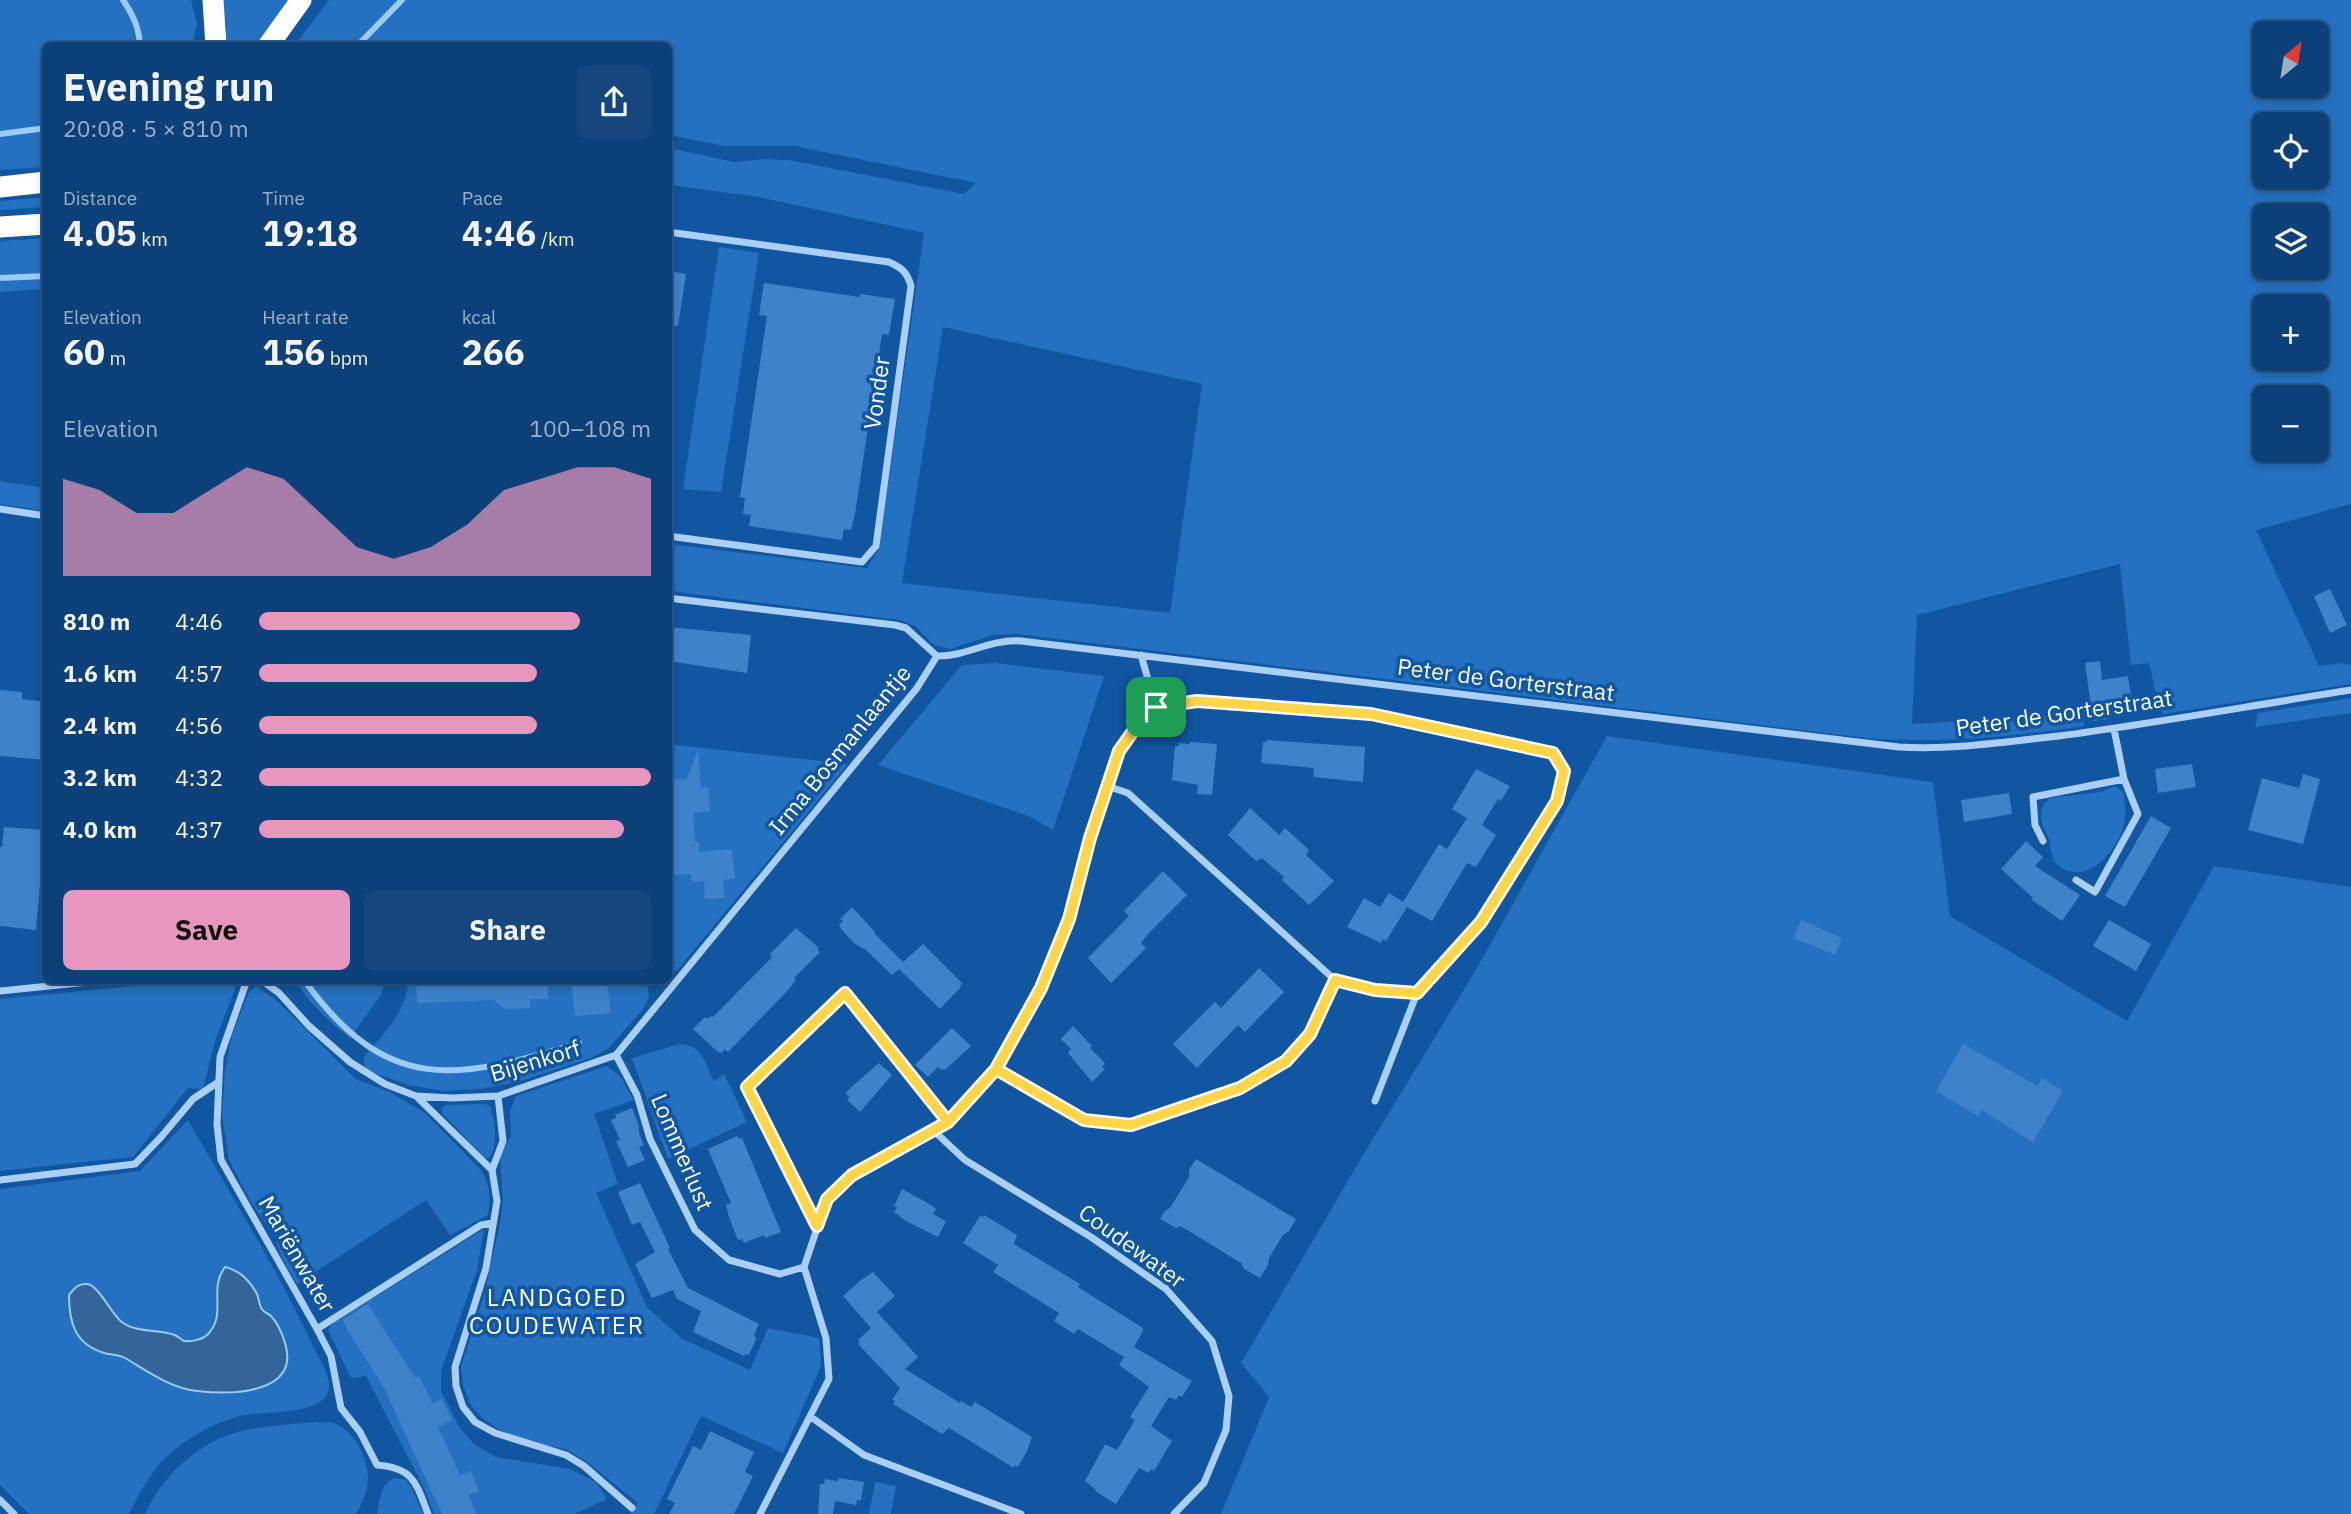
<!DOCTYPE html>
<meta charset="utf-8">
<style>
body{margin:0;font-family:"IBM Plex Sans",sans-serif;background:#15477e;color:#f1f3f6;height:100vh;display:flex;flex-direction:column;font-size:26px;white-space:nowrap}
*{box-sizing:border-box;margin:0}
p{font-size:23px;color:#9aafc6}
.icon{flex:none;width:38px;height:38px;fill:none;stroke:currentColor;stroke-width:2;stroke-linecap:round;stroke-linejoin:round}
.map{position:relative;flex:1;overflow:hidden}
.details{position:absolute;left:42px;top:42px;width:630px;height:942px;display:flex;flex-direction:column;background:#0c4079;border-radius:10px;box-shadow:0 4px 10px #0003,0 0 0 2px #2c598a}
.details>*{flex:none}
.needle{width:46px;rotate:30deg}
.buttons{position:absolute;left:2252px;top:21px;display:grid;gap:14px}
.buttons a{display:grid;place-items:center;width:77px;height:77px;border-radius:10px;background:#0c4079;box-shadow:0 4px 10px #0003,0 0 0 2px #2c598a;font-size:35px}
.pin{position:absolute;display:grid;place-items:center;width:60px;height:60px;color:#fff;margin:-30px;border-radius:14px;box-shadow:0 4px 10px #0006}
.round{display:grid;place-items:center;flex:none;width:74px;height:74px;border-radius:10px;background:#15477e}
.headline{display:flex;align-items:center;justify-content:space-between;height:119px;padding:0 21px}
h1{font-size:38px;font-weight:800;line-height:52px}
.figures{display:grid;grid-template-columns:repeat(3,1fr);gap:10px;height:119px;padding:7px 21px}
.figures div{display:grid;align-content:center}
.figures b{font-size:35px;font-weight:800}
.figures small{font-size:19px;font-weight:400}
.figures p{font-size:19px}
.chart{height:196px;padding:14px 21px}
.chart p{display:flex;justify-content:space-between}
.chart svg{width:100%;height:126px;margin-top:7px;fill:#e797bd;opacity:.7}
.primary-button{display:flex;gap:14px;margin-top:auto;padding:14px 21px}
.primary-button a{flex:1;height:80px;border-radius:10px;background:#e797bd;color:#111;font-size:28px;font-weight:800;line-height:80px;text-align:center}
.primary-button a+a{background:#15477e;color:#f1f3f6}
ul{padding:0 21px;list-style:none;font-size:23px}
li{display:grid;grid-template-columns:112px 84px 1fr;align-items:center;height:52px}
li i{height:18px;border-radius:9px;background:#e797bd}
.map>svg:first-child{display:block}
.green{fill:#2371c0;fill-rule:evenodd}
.water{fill:#33659b;stroke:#9bcbf9;stroke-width:2}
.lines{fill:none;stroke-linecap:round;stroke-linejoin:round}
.stream{stroke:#9bcbf9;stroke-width:6}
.building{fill:#3e82ca}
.street{stroke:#a9cff6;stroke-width:7}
.highway{stroke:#fff;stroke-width:21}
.route-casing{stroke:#fff;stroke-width:14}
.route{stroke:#ffd54a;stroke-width:9}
.labels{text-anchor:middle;stroke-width:7;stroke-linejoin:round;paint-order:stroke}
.street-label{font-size:23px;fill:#fff;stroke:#1056a1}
.neighbourhood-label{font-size:24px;letter-spacing:2px;fill:#fff;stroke:#1056a1}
</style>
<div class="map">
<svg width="2351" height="1514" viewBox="0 0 2351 1514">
<rect width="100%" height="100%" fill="#1056a1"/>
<!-- green -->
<path class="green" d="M0,0H191L197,24L192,45L46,46L45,167L0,170Z
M222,0H292L259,46L223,45L226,25Z
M329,0H2351V504L2256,530L2319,666L2341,663L2351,665V684L2163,714L2159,707L2149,663L2131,665L2120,564L1917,615L1912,724L2084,714V726C2011,737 1940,744 1866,738L1018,634L993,635L950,649L934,645L915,626L900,620L669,591V544L867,568L879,549L924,233L759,197L669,185V148L734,162L764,159L789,160L964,194L976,183L795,146H725L669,135L668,46H294ZM2264,33H2317V86H2264ZM2264,124H2317V177H2264ZM2264,215H2317V268H2264ZM2264,306H2317V359H2264ZM943,327L1202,384L1170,613L902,583ZM2264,397H2317V450H2264Z
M45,197V207L0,210V201Z
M45,238V289L0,292V241Z
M719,247L759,253L721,492L683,489Z
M0,481L45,488V511L0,504Z
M996,663L1104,676L1053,830L1031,817L878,765L962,665Z
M2351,698V713L2255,727L2258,713Z
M1607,736L1933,782L1950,916L2127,1021L2214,866L2351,887V1514H1221L1269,1397L1241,1363L1359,1162L1477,968Z
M668,744L848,764L678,969L673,972L668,966Z
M2115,786L2123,792C2125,802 2127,814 2124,824C2119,847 2094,879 2068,871C2064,870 2058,866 2055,862C2050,854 2051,840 2046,832C2039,821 2038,807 2050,798L2101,792Z
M192,980H235V989L215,1041L203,1089L188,1088L133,1157L0,1171V999Z
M295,980H385L381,995L350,1038C329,1022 309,1003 295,980Z
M408,980H647L649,997L643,1009L609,1048L591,1058L518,1082L480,1089L444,1091L408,1085L372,1072L364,1066V1057C382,1035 408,1011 408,980Z
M256,986L276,1000L357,1080L390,1092L425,1113L482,1171C490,1186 491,1198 488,1215L450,1235L426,1200L297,1284L282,1258L275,1238L251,1202L229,1160L222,1115L225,1070L232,1035L249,992Z
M680,1044C704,1046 704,1062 714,1081L724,1074L747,1122L668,1159L632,1058Z
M607,1066L620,1076L634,1100L594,1114L618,1184L596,1193L647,1307L681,1338L750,1370L768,1328L819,1338L821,1366L783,1453L701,1416L654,1514H630L638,1503L587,1462L568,1450L519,1439L498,1429L481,1417L470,1404L463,1385L461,1366L483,1299L500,1224L503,1201L500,1156L511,1136L510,1111L516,1096Z
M485,1104L490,1106C495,1120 499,1145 489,1158H485L442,1113V1108L445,1105Z
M188,1120C231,1195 277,1269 314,1348C319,1359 330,1374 329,1387C327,1416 266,1411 245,1415C228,1418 211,1426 196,1435C161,1455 147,1478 129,1514H29L0,1485V1189L140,1171ZM235,1269C243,1276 250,1282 255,1291C261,1301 261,1308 270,1316L265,1386L233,1393L194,1391L158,1379L121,1355L94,1287C103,1298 111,1312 121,1321C132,1331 155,1333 168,1334C175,1335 177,1338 183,1340C211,1348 222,1312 216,1292Z
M484,1229L477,1270L441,1371V1391L460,1428L474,1444L496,1457L570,1469L596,1482L607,1499L574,1514H434L424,1488L366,1376L351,1378L328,1330L332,1324Z
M316,1422C321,1423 328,1422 333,1423C341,1425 350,1433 355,1440C372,1466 372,1487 356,1514H145C164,1472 205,1436 251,1429C273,1425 295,1424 316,1422Z
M394,1478L406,1480L411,1487L423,1514H377C380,1499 380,1485 394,1478Z
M875,1482L896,1486L891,1514H869Z"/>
<!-- water -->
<path class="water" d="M225,1267C239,1270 250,1281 257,1294C259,1298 259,1305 262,1309C263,1311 268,1314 270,1315C278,1323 282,1333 285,1343C301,1394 231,1395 197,1391C170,1388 147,1371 125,1358C118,1354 111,1355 104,1353C75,1344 69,1323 69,1295C74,1289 78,1283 87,1284C99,1285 112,1316 123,1323C138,1333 159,1329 175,1335C177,1336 182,1340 184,1341C193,1342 204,1339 209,1333C227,1312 208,1290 225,1267Z"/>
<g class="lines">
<!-- stream -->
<path class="stream" d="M123,0C133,15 139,27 140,46
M357,46L402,0
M0,134L46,128
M0,278L46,276
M304,980C388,1096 456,1080 579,1043"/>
</g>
<!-- building -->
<path class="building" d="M668,271L686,274L678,326L668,325Z
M764,283L860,297V294L895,299L889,335L882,334L855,514L851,530L844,529L842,540L749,526L751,515L743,514L745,498L740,497L767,316L759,315Z
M2330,589L2347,625L2330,633L2314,596Z
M668,627L751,635L747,673L668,661Z
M2100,661L2102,680L2128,676L2131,697L2105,701L2107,719L2093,721L2085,663Z
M0,690L22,692V699L46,702V760L0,756Z
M1267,740L1365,747L1363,782L1313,777L1314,768L1261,763L1263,742H1267Z
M1190,742L1217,744L1212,795L1197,794L1198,785L1172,780L1175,746H1179V743L1190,744Z
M698,750L701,788L708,787L710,811L693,813L695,842H699V852L732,849L735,879L723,880L725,898L705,899L704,881L692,882L691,874L668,875V780L687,779Z
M2192,764L2196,787L2158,793L2155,769Z
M1476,769L1510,786L1501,801L1498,799L1482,825L1496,835L1476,867L1467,863L1432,921L1407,907L1386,941L1383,939L1381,943L1347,927L1364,898L1380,907L1389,893L1403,902L1439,844L1447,849L1467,818L1452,809Z
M2303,774L2320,779L2303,844L2248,830L2262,778L2299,788Z
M2009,793L2012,814L1964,822L1961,800Z
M1250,808L1279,835L1285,828L1309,850L1306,855L1334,881L1309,905L1282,880L1284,877L1262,858L1256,861L1228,835Z
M2151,816L2171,828L2125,907L2105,896Z
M4,827L43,830L46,874H41L36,930L0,926V847H2Z
M2026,841L2043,857L2035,866L2080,895L2062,921L2032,900L2033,898L2001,869Z
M1163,871L1187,895L1148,934L1141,943L1146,948L1111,983L1088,958L1129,916L1124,911Z
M852,907L875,932L874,933L903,962L923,944L962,983L960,986L961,987L940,1009L899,969L892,975L864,948L863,949L854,943L841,929L839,925L843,921L840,919Z
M1801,920L1842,938L1835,955L1794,938Z
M2109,920L2151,944L2136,971L2093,946Z
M796,928L819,948L817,949L820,952L794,978L796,980L789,989L728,1052L725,1049L722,1053L718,1052L693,1029L705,1017L707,1019L711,1016L713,1017L772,957L770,954Z
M1259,968L1284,992L1245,1032L1238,1025L1197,1068L1173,1044L1215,1002L1221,1008Z
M416,980H547L548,999H530V1008L504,1009L494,1000L419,1003L417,1002Z
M607,983L611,1013L575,1016L572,986Z
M1073,1026L1092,1046L1090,1048L1105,1063L1102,1067L1105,1069L1092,1082L1068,1053L1071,1049L1061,1039Z
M952,1028L971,1046L946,1069L942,1070L938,1067L928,1077L915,1065Z
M1963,1044L2038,1086L2042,1078L2063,1091L2033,1142L1981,1110L1978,1116L1936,1091Z
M879,1063L892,1075L860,1112L847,1100L850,1097L846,1094L848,1090Z
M632,1108L639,1126V1133L644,1145L639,1147L645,1160L628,1167L616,1141L620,1140L611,1120L616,1118L615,1115Z
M737,1136L739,1139L742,1138L781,1232L765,1238L764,1235L744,1243L742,1239L738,1240L729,1217L726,1205L731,1203L708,1149Z
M1196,1159L1296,1219L1289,1231L1283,1235L1269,1258L1268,1265L1260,1278L1244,1269L1241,1263L1184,1228L1180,1226L1176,1228L1160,1219L1165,1211L1170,1208L1189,1177V1170Z
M640,1183L670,1248L668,1249L688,1288L759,1324L754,1335L756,1339L749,1355L746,1354L744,1356L693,1332L701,1311L677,1299L673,1290L652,1298L635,1264L655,1252L640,1222L632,1225L618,1192Z
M902,1189L933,1206L936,1209L933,1214L946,1221L938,1237L906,1221L894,1212L897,1207L894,1206Z
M984,1215L1017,1235L1014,1244L1080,1284L1078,1287L1143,1328V1331L1134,1347L1192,1381L1182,1397L1179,1395L1176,1400L1169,1397L1151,1426L1172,1441L1154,1471L1151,1469L1149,1473L1139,1468L1116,1504L1095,1491L1096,1490L1085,1481L1105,1444L1117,1450L1135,1420L1130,1417L1149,1387L1119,1365L1124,1357L1078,1329L1074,1334L1054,1321L1059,1313L993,1272L998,1265L963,1243L980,1216L983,1217Z
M873,1272L895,1296L877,1312L918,1357L905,1369L960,1403L961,1401L971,1407L975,1402L1032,1437L1027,1451L1018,1467L1015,1465L1014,1468L949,1428L942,1434L893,1404L895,1401L892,1400L900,1388L858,1344L860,1342L858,1340L871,1328L843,1296L861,1280Z
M368,1304L415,1378L419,1376L433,1404L442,1399L452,1420L438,1427L460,1475L471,1471L479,1491L469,1495L476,1514H442L384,1388L348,1331L343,1320Z
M710,1431L754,1452L745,1472L753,1476L734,1514H669L675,1503L667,1499L693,1446L701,1450Z
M839,1478L864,1482L861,1500H857L856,1505L835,1501L833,1514H818L820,1484H824L825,1479L837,1481Z"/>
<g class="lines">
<!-- street -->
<path class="street" d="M668,232L889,262C902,268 907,272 911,286L876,546L862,562L668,536
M0,509L46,516
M668,598L895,625L906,628L937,656C966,657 988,639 1021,641L1899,747C1953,750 2005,742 2059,736C2157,723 2254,705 2351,690
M1156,707L1197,701L1371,714L1553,753L1564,771L1557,801L1481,922L1417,993L1375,1101
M1107,786L1128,793L1335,980L1375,990L1417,993
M2043,841L2035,825L2033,797L2124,779
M2076,880L2095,892L2138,814L2124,779L2114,729
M247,980L220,1057L217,1124L221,1160L317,1329L331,1356L341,1408L360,1432L377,1465C414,1468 416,1483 428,1514
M261,980L279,993L309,1026L350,1062L385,1084L416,1096L452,1098L498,1096L616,1055L917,688L937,656
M0,991L108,980
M616,1055L637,1095L650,1139L695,1230L729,1260L780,1274L804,1267
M996,1069L1084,1120L1131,1125L1240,1088L1286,1061L1310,1034L1335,980
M416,1096L492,1170
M498,1096L503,1141L492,1170L497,1201L486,1268L455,1367L456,1386L463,1407L475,1422L495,1433L566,1455L584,1466L632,1508
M934,1131L965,1160L1091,1237L1166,1289L1212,1341L1229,1396L1226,1430L1204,1483L1174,1514
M0,1180L135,1164L161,1137L193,1099L217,1083
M817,1226L747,1087L845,993L948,1122
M317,1329L481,1225L493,1223
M811,1417L864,1455L1021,1514
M0,1500L14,1514
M760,1514L829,1379L826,1338L804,1267L827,1199L852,1175L948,1122L996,1069L1041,988L1069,919L1090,838L1119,751L1146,713L1156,707L1141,655"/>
<!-- highway -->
<path class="highway" d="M213,0L216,46
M268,46L301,0
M0,187L46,182
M0,227L46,224"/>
</g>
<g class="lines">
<!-- route casing -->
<g class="route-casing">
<path id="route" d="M1156,707L1146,713L1119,751L1090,838L1069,919L1041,988L996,1069L948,1122L852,1175L827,1199L817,1226L747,1087L845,993L948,1122L996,1069L1084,1120L1131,1125L1240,1088L1286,1061L1310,1034L1335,980L1375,990L1417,993L1481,922L1557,801L1564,771L1553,753L1371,714L1197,701L1156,707"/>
</g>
<!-- route -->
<use href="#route" class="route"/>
</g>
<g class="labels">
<!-- street labels -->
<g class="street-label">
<text transform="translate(877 393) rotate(-82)" y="8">Vonder</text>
<text transform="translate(1506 680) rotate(7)" y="8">Peter de Gorterstraat</text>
<text transform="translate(2064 713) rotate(-8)" y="8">Peter de Gorterstraat</text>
<text transform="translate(840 750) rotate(-51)" y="8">Irma Bosmanlaantje</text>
<text transform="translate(535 1061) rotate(-17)" y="8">Bijenkorf</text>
<text transform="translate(682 1152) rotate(67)" y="8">Lommerlust</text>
<text transform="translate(1132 1246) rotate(36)" y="8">Coudewater</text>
<text transform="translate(297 1254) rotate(60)" y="8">Mariënwater</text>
</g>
<!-- neighbourhood labels -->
<g class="neighbourhood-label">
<text x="557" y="1306">LANDGOED<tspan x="557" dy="28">COUDEWATER</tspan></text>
</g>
</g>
</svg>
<div class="buttons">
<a><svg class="needle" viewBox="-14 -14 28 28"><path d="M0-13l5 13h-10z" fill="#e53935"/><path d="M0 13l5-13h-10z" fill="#9aafc6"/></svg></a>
<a><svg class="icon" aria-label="locate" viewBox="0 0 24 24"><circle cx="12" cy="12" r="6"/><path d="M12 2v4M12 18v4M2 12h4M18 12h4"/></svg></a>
<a><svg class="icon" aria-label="layers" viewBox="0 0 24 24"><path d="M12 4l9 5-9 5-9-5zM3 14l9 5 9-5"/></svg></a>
<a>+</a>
<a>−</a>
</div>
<div class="pin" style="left:1156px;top:707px;background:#1e9e55"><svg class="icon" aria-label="arrive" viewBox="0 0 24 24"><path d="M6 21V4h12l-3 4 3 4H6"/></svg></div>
<section class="details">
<div class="headline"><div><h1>Evening run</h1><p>20:08 · 5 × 810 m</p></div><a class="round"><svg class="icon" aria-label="share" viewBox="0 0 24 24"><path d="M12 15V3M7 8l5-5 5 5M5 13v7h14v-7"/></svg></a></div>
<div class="figures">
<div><p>Distance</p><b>4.05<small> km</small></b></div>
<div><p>Time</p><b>19:18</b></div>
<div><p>Pace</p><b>4:46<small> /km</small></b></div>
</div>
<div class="figures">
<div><p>Elevation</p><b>60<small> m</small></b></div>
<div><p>Heart rate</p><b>156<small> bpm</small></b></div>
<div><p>kcal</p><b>266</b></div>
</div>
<div class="chart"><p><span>Elevation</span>100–108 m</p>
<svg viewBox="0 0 160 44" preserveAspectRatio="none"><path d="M0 44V10L10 14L20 22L30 22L40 14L50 6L60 10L70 22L80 34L90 38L100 34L110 26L120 14L130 10L140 6L150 6L160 10V44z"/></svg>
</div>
<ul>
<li><b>810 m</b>4:46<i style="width:82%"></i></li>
<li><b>1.6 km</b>4:57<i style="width:71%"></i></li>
<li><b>2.4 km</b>4:56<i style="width:71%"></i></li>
<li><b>3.2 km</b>4:32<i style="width:100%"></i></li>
<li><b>4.0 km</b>4:37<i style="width:93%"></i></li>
</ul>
<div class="primary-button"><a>Save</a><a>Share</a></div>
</section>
</div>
